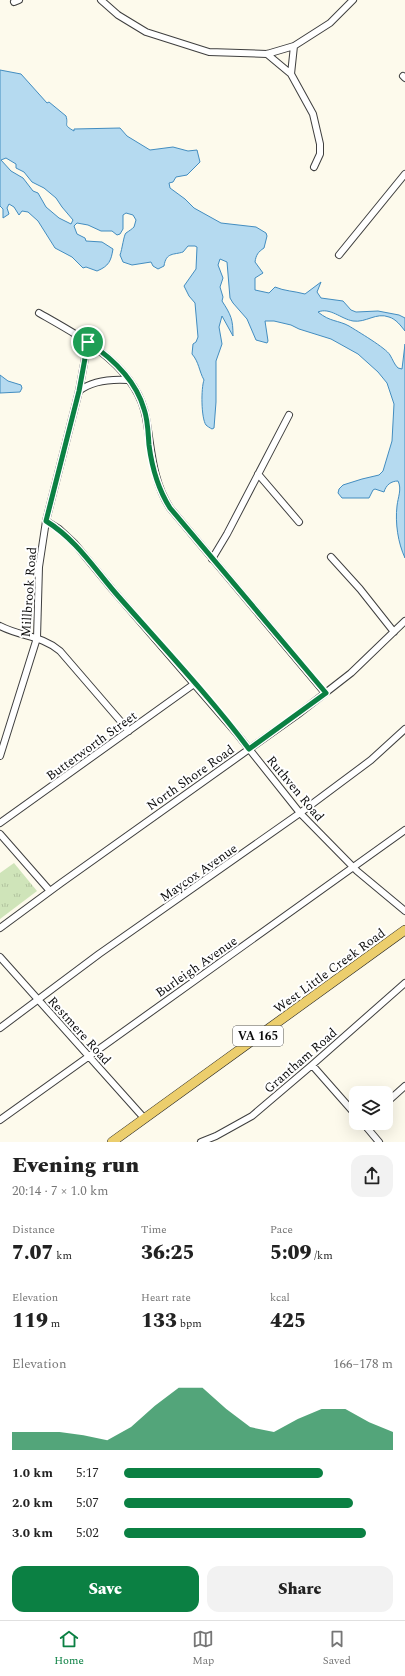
<!DOCTYPE html>
<meta charset="utf-8">
<style>
body{margin:0;font-family:Spectral,serif;background:#f2f2f2;color:#222;height:100vh;display:flex;flex-direction:column;font-size:15px;white-space:nowrap}
*{box-sizing:border-box;margin:0}
p{font-size:13px;color:#767676}
.icon{flex:none;width:22px;height:22px;fill:none;stroke:currentColor;stroke-width:2;stroke-linecap:round;stroke-linejoin:round}
.map{position:relative;height:1142px;overflow:hidden}
.panel{display:flex;flex-direction:column;background:#fff;flex:1}
.panel>*{flex:none}
.tools{position:absolute;left:349px;top:1086px;display:grid;gap:8px}
.tools a{display:grid;place-items:center;width:44px;height:44px;border-radius:8px;background:#fff;box-shadow:0 4px 16px #0002;font-size:20px}
.pin{position:absolute;display:grid;place-items:center;width:34px;height:34px;color:#fff;margin:-17px;border:2px solid #fff;border-radius:50%;box-shadow:0 1px 4px #0007}
.round{display:grid;place-items:center;flex:none;width:42px;height:42px;border-radius:12px;background:#f2f2f2}
.summary{display:flex;align-items:center;justify-content:space-between;height:68px;padding:0 12px}
h1{font-size:22px;font-weight:800;line-height:30px}
.metrics{display:grid;grid-template-columns:repeat(3,1fr);gap:6px;height:68px;padding:4px 12px}
.metrics div{display:grid;align-content:center}
.metrics b{font-size:20px;font-weight:800}
.metrics small{font-size:11px;font-weight:400}
.metrics p{font-size:11px}
.chart{height:112px;padding:8px 12px}
.chart p{display:flex;justify-content:space-between}
.chart svg{width:100%;height:72px;margin-top:4px;fill:#0b8043;opacity:.7}
.primary-button{display:flex;gap:8px;margin-top:auto;padding:8px 12px}
.primary-button a{flex:1;height:46px;border-radius:12px;background:#0b8043;color:#fff;font-size:16px;font-weight:800;line-height:46px;text-align:center}
.primary-button a+a{background:#f2f2f2;color:#222}
ul{padding:0 12px;list-style:none;font-size:13px}
li{display:grid;grid-template-columns:64px 48px 1fr;align-items:center;height:30px}
li i{height:10px;border-radius:5px;background:#0b8043}
.tab-bar{display:flex;justify-content:space-around;align-items:center;height:56px;border-top:1px solid #e0e0e0;background:#fff;font-size:11px;color:#767676}
.tab-bar a{display:grid;justify-items:center;gap:2px}
.tab-bar .on{color:#0b8043}
.map>svg:first-child{display:block}
.park{fill:url(#park-tufts)}
.water{fill:#b5daf0;stroke:#438dc0;fill-rule:evenodd}
.lines{fill:none;stroke-linecap:round;stroke-linejoin:round}
.minor-casing{stroke:#3f3f3f;stroke-width:8}
.primary-casing{stroke:#1d1d1d;stroke-width:10}
.minor{stroke:#fff;stroke-width:6}
.primary{stroke:#ecce6d;stroke-width:9}
.route-casing{stroke:#fff;stroke-width:8}
.route{stroke:#0b8043;stroke-width:5}
.labels{text-anchor:middle;stroke-width:4;stroke-linejoin:round;paint-order:stroke}
.shield{fill:#fff;stroke:#555;stroke-width:1}
.shield-label{font-size:12px;font-weight:bold;fill:#0c0c0c}
.street-label{font-size:13px;fill:#0c0c0c;stroke:#fff}
</style>
<div class="map">
<svg width="405" height="1142" viewBox="0 0 405 1142">
<defs>
<pattern id="park-tufts" width="24" height="20" patternUnits="userSpaceOnUse"><rect width="24" height="20" fill="#cfe4b9"/><path d="M3 7l-1-3M5 7V3M7 7l1-3M15 17l-1-3M17 17v-4M19 17l1-3" fill="none" stroke="#b1c29e"/></pattern>
</defs>
<rect width="100%" height="100%" fill="#fdfaec"/>
<!-- park -->
<path class="park" d="M14,863L37,891L0,919V873Z"/>
<!-- water -->
<path class="water" d="M0,70L21,74L47,103L49,102L66,116C69,126 62,124 74,131V129L120,128L127,136L150,150L173,147L188,151L197,150L200,162L187,175L176,177L173,182L169,183L170,188L185,199L194,208L221,223L256,227L266,233L267,236L264,248C258,252 256,255 255,262L263,273L255,278V290L269,293L275,287C284,291 294,291 305,294L321,282L317,292L321,298L343,301L351,310L356,312L378,311L399,315L405,318V331C401,326 396,319 389,317C376,312 366,323 353,321C341,319 330,307 318,312C330,322 338,320 349,326C357,331 386,348 390,355C393,360 394,364 398,368L402,369L405,344V558C398,543 395,523 397,506C398,497 402,489 398,481C391,481 386,485 384,492L375,489L373,490L369,498H342L338,493L339,489L343,485L362,479L379,475L383,471L392,441L394,404L387,383L378,372L358,354L331,339L299,329L291,325L274,321H265L268,341L267,343L256,340L247,319L233,303L230,298L227,262L220,259L218,265L223,278L220,287L223,297L222,301C231,315 233,319 233,336L222,316L219,327L222,344L216,361V402L214,428L212,429C210,428 207,426 206,425C201,418 201,388 204,380C199,371 199,362 192,354L193,344L196,342L198,337L195,303L189,296L184,286L196,269L197,247L195,246H188L183,252C174,255 166,252 164,266L158,269L153,266L151,262L132,265L123,262L120,255C122,250 124,234 126,233C129,231 132,229 134,227L136,220L133,215L126,213L123,215V229L120,234L117,235L112,231H101L88,225L77,223L74,226L77,234L85,238L86,241L102,242L113,249C111,261 109,266 97,271L86,267L83,268L72,257L55,248L38,221L28,212L22,211L19,215L14,207L9,204L7,208L9,214L3,218V209L0,206ZM6,158L16,164V168L24,172L32,182L44,188L56,198L62,207L73,220L71,224L59,218L46,207L38,193L33,191L23,178L11,171L1,160Z
M0,375L8,381L21,385L22,388L20,392L0,393Z"/>
<g class="lines">
<!-- minor casing -->
<g class="minor-casing">
<path id="minor" d="M101,0L118,15L146,32L209,52L267,54L294,46L330,23L353,0
M14,2L19,0
M294,46L291,74L313,114L320,144V154L314,167
M267,54L291,74
M403,76L405,78
M339,255L405,174
M39,313C81,337 137,366 146,418C152,450 152,480 170,508L325,693
M88,342L79,391L46,521L59,529L75,544L112,589L238,735L300,813L357,871L405,911
M79,391C93,380 111,379 128,380
M258,474L299,522
M331,557L360,589L394,632
M212,559L227,534L289,415
M0,626C21,637 41,635 60,651L129,731
M0,756L37,638L39,567L46,521
M0,823L194,684
M0,834L50,891
M0,928L61,883L297,715L351,673L405,621
M0,957L144,1118
M0,1028L99,954L300,813L371,760L405,729
M312,1065L356,1115
M386,1103L405,1086
M0,1120L405,830
M363,1123L379,1142
M201,1142L216,1136L252,1116L312,1065L405,983"/>
</g>
<!-- primary casing -->
<g class="primary-casing">
<path id="primary" d="M112,1142L405,930"/>
</g>
<!-- minor -->
<use href="#minor" class="minor"/>
<!-- primary -->
<use href="#primary" class="primary"/>
</g>
<g class="lines">
<!-- route casing -->
<g class="route-casing">
<path id="route" d="M88,342C112,358 136,381 144,409C148,420 148,433 149,445C152,468 158,489 170,508L326,693L249,749C209,696 163,647 119,597C95,570 77,540 46,521L79,391Z"/>
</g>
<!-- route -->
<use href="#route" class="route"/>
</g>
<g class="labels">
<!-- shield labels -->
<rect class="shield" x="233" y="1026" width="50" height="20" rx="3"/>
<g class="shield-label">
<text x="258" y="1040">VA 165</text>
</g>
<!-- street labels -->
<g class="street-label">
<text transform="translate(28 592) rotate(-86)" y="5">Millbrook Road</text>
<text transform="translate(91 745) rotate(-36)" y="5">Butterworth Street</text>
<text transform="translate(190 777) rotate(-35)" y="5">North Shore Road</text>
<text transform="translate(296 788) rotate(50)" y="5">Ruthven Road</text>
<text transform="translate(198 872) rotate(-35)" y="5">Maycox Avenue</text>
<text transform="translate(196 966) rotate(-35)" y="5">Burleigh Avenue</text>
<text transform="translate(329 970) rotate(-36)" y="5">West Little Creek Road</text>
<text transform="translate(80 1030) rotate(48)" y="5">Restmere Road</text>
<text transform="translate(300 1060) rotate(-41)" y="5">Grantham Road</text>
</g>
</g>
</svg>
<div class="tools">
<a><svg class="icon" aria-label="layers" viewBox="0 0 24 24"><path d="M12 4l9 5-9 5-9-5zM3 14l9 5 9-5"/></svg></a>
</div>
<div class="pin" style="left:88px;top:342px;background:#1e9e55"><svg class="icon" aria-label="arrive" viewBox="0 0 24 24"><path d="M6 21V4h12l-3 4 3 4H6"/></svg></div>
</div>
<section class="panel">
<div class="summary"><div><h1>Evening run</h1><p>20:14 · 7 × 1.0 km</p></div><a class="round"><svg class="icon" aria-label="share" viewBox="0 0 24 24"><path d="M12 15V3M7 8l5-5 5 5M5 13v7h14v-7"/></svg></a></div>
<div class="metrics">
<div><p>Distance</p><b>7.07<small> km</small></b></div>
<div><p>Time</p><b>36:25</b></div>
<div><p>Pace</p><b>5:09<small> /km</small></b></div>
</div>
<div class="metrics">
<div><p>Elevation</p><b>119<small> m</small></b></div>
<div><p>Heart rate</p><b>133<small> bpm</small></b></div>
<div><p>kcal</p><b>425</b></div>
</div>
<div class="chart"><p><span>Elevation</span>166–178 m</p>
<svg viewBox="0 0 160 44" preserveAspectRatio="none"><path d="M0 44V33L10 33L20 33L30 35L40 38L50 30L60 17L70 6L80 6L90 19L100 30L110 33L120 25L130 19L140 19L150 27L160 33V44z"/></svg>
</div>
<ul>
<li><b>1.0 km</b>5:17<i style="width:74%"></i></li>
<li><b>2.0 km</b>5:07<i style="width:85%"></i></li>
<li><b>3.0 km</b>5:02<i style="width:90%"></i></li>
</ul>
<div class="primary-button"><a>Save</a><a>Share</a></div>
</section>
<nav class="tab-bar">
<a class="on"><svg class="icon" aria-label="home" viewBox="0 0 24 24"><path d="M3 11l9-7 9 7M6 9v11h12V9"/></svg>Home</a>
<a><svg class="icon" aria-label="map" viewBox="0 0 24 24"><path d="M3 6l6-2 6 2 6-2v14l-6 2-6-2-6 2zM9 4v14M15 6v14"/></svg>Map</a>
<a><svg class="icon" aria-label="saved" viewBox="0 0 24 24"><path d="M7 4h10v16l-5-4-5 4z"/></svg>Saved</a>
</nav>
